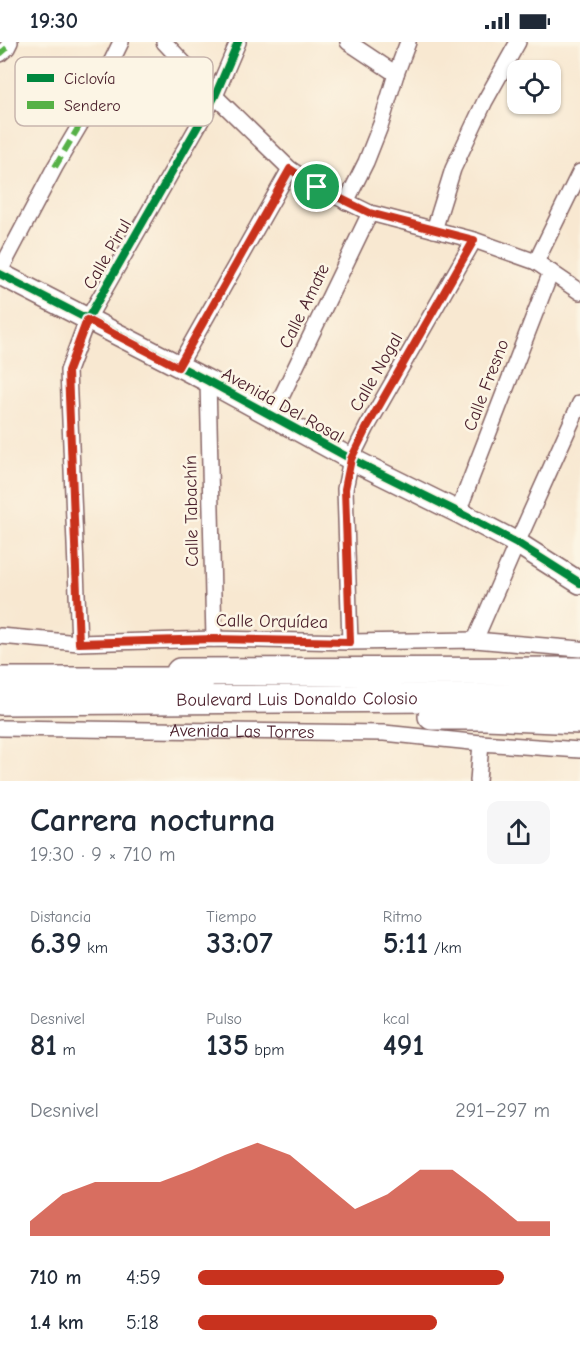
<!DOCTYPE html>
<html lang="es">
<meta charset="utf-8">
<style>
body{margin:0;font-family:"Comic Neue",sans-serif;background:#f6f6f7;color:#1f2937;height:100vh;display:flex;flex-direction:column;font-size:22px;white-space:nowrap}
*{box-sizing:border-box;margin:0}
p{font-size:20px;color:#747a83}
.icon{flex:none;width:33px;height:33px;fill:none;stroke:currentColor;stroke-width:2;stroke-linecap:round;stroke-linejoin:round}
.map{position:relative;height:739px;overflow:hidden}
.drawer{display:flex;flex-direction:column;background:#fff;flex:1}
.drawer>*{flex:none}
.tools{position:absolute;left:507px;top:18px;display:grid;gap:12px}
.tools a{display:grid;place-items:center;width:54px;height:54px;border-radius:12px;background:#fff;box-shadow:0 2px 4px #0004;font-size:30px}
.pin{position:absolute;display:grid;place-items:center;width:51px;height:51px;color:#fff;margin:-26px;border:3px solid #fff;border-radius:50%;box-shadow:0 2px 6px #0007}
.round{display:grid;place-items:center;flex:none;width:63px;height:63px;border-radius:12px;background:#f6f6f7}
.headline{display:flex;align-items:center;justify-content:space-between;height:102px;padding:0 30px}
h1{font-size:33px;font-weight:800;line-height:45px}
.stats{display:grid;grid-template-columns:repeat(3,1fr);gap:9px;height:102px;padding:6px 30px}
.stats div{display:grid;align-content:center}
.stats b{font-size:30px;font-weight:800}
.stats small{font-size:16px;font-weight:400}
.stats p{font-size:16px}
.chart{height:168px;padding:12px 30px}
.chart p{display:flex;justify-content:space-between}
.chart svg{width:100%;height:108px;margin-top:6px;fill:#c8321e;opacity:.7}
ul{padding:0 30px;list-style:none;font-size:20px}
li{display:grid;grid-template-columns:96px 72px 1fr;align-items:center;height:45px}
li i{height:15px;border-radius:8px;background:#c8321e}
.status{display:flex;justify-content:space-between;align-items:center;height:42px;padding:0 30px;background:#fff;direction:ltr}
.status svg{height:16px;fill:currentColor}
.map>svg:first-child{display:block}
.lines{fill:none;stroke-linecap:round;stroke-linejoin:round}
.street-casing{stroke:#876565;stroke-width:18}
.secondary-casing{stroke:#876565;stroke-width:24}
.highway-casing{stroke:#876565;stroke-width:30}
.street{stroke:#fff;stroke-width:15}
.secondary{stroke:#fff;stroke-width:21}
.highway{stroke:#fff;stroke-width:27}
.quiet{stroke:#57b146;stroke-width:6;stroke-dasharray:12 6;stroke-linecap:butt}
.cycleway-casing{stroke:#fcf5e5;stroke-width:11}
.cycleway{stroke:#00873e;stroke-width:8}
.route-casing{stroke:#fff;stroke-width:12}
.route{stroke:#c8321e;stroke-width:8}
.labels{text-anchor:middle;stroke-width:5;stroke-linejoin:round;paint-order:stroke}
.street-label{font-size:18px;fill:#4a1f2b;stroke:#fcf5e5}
.key{fill:#fcf5e5;stroke:#c7b5ad;stroke-width:1.5}
.key-label{font-size:16px;fill:#4a1f2b}
</style>
<div class="status"><b>19:30</b><svg viewBox="0 0 49 12"><path d="M0 12V9h3v3zM5 12V6h3v6zM10 12V3h3v9zM15 12V0h3v12zM26 1h20v11H26zM47 4h2v5h-2z"/></svg></div>
<div class="map">
<svg width="580" height="739" viewBox="0 0 580 739">
<rect width="100%" height="100%" fill="#fcf5e5"/>
<filter id="ink" filterUnits="userSpaceOnUse"><feTurbulence type="fractalNoise" baseFrequency=".0167" numOctaves="2"/><feDisplacementMap in="SourceGraphic" scale="12" xChannelSelector="R" yChannelSelector="G"/><feConvolveMatrix kernelMatrix="1 2 1 2 8 2 1 2 1" color-interpolation-filters="sRGB"/></filter>
<filter id="wash" filterUnits="userSpaceOnUse"><feTurbulence type="fractalNoise" baseFrequency=".008" numOctaves="4" result="noise"/><feDisplacementMap in="SourceGraphic" scale="24" xChannelSelector="R" yChannelSelector="G"/><feGaussianBlur stdDeviation="1.35" result="paint"/><feColorMatrix in="noise" values="0 0 0 0 0 0 0 0 0 0 0 0 0 0 0 0 0 1.4 0 .05"/><feComposite in="paint" operator="in"/></filter>
<g filter="url(#wash)">
<rect width="100%" height="100%" fill="#f8e8d1"/>
</g>
<g filter="url(#ink)">
<g class="lines">
<!-- street casing -->
<g class="street-casing">
<g id="street">
<path d="M164,0L215,54L290,127L317,145L370,171L474,198L536,220L580,250"/>
<path d="M348,0L396,32"/>
<path d="M0,12L7,6L10,0"/>
<path d="M346,160L366,120L381,82L396,32L408,0"/>
<path d="M434,188L453,127L485,59L518,0"/>
<path d="M536,220L580,130"/>
<path d="M0,229L55,125L84,76L121,0"/>
<path d="M178,325L290,127"/>
<path d="M208,339L214,597"/>
<path d="M272,374L370,171"/>
<path d="M458,470L551,230"/>
<path d="M0,594L79,601L214,597L350,600L475,598L580,607"/>
<path d="M475,598L517,501L580,361"/>
<path d="M350,600L345,447L351,417L367,385L474,198"/>
<path d="M79,601L68,329L87,278L215,54L238,0"/>
<path id="s1" d="M0,686L384,691L481,701L580,708"/>
<path d="M478,739L481,701"/>
</g>
</g>
<!-- secondary casing -->
<g class="secondary-casing">
<path id="secondary" d="M0,232L208,339L351,417L458,470L517,501L580,541"/>
</g>
<!-- highway casing -->
<g class="highway-casing">
<g id="highway">
<path d="M180,630L580,629"/>
<path d="M0,639H200"/>
<path id="s2" d="M0,659L580,655"/>
<path d="M432,674H485L580,678"/>
</g>
</g>
<!-- street -->
<use href="#street" class="street"/>
<!-- secondary -->
<use href="#secondary" class="secondary"/>
<!-- highway -->
<use href="#highway" class="highway"/>
<!-- quiet -->
<path class="quiet" d="M0,12L7,6
M55,125L84,76"/>
<!-- cycleway casing -->
<g class="cycleway-casing">
<path id="cycleway" d="M0,232L208,339L351,417L458,470L517,501L580,541
M79,601L68,329L87,278L215,54L238,0"/>
</g>
<!-- cycleway -->
<use href="#cycleway" class="cycleway"/>
</g>
</g>
<g class="lines" filter="url(#ink)">
<!-- route casing -->
<g class="route-casing">
<path id="route" d="M290,127L317,145L370,171L474,198L367,385L351,417L345,447L350,600L214,597L79,601L68,329L87,278L178,325Z"/>
</g>
<!-- route -->
<use href="#route" class="route"/>
</g>
<g class="labels">
<!-- street labels -->
<g class="street-label">
<text transform="translate(107 212) rotate(-60)" y="6">Calle Pirul</text>
<text transform="translate(304 264) rotate(-64)" y="6">Calle Amate</text>
<text transform="translate(376 330) rotate(-60)" y="6">Calle Nogal</text>
<text transform="translate(486 343) rotate(-69)" y="6">Calle Fresno</text>
<text transform="translate(283 363) rotate(29)" y="6">Avenida Del Rosal</text>
<text transform="translate(191 469) rotate(-91)" y="6">Calle Tabachín</text>
<text transform="translate(272 579) rotate(1)" y="6">Calle Orquídea</text>
<text dy="6" stroke="none"><textPath href="#s2" startOffset="297">Boulevard Luis Donaldo Colosio</textPath></text>
<text dy="6" stroke="none"><textPath href="#s1" startOffset="242">Avenida Las Torres</textPath></text>
</g>
</g>
<!-- legend -->
<rect x="15" y="15" width="198" height="69" rx="9" class="key"/>
<rect x="27" y="32" width="27" height="8" fill="#00873e"/>
<rect x="27" y="59" width="27" height="8" fill="#57b146"/>
<g class="key-label">
<text x="64" y="42">Ciclovía</text>
<text x="64" y="69">Sendero</text>
</g>
</svg>
<div class="tools">
<a><svg class="icon" aria-label="locate" viewBox="0 0 24 24"><circle cx="12" cy="12" r="6"/><path d="M12 2v4M12 18v4M2 12h4M18 12h4"/></svg></a>
</div>
<div class="pin" style="left:317px;top:145px;background:#1e9e55"><svg class="icon" aria-label="arrive" viewBox="0 0 24 24"><path d="M6 21V4h12l-3 4 3 4H6"/></svg></div>
</div>
<section class="drawer">
<div class="headline"><div><h1>Carrera nocturna</h1><p>19:30 · 9 × 710 m</p></div><a class="round"><svg class="icon" aria-label="share" viewBox="0 0 24 24"><path d="M12 15V3M7 8l5-5 5 5M5 13v7h14v-7"/></svg></a></div>
<div class="stats">
<div><p>Distancia</p><b>6.39<small> km</small></b></div>
<div><p>Tiempo</p><b>33:07</b></div>
<div><p>Ritmo</p><b>5:11<small> /km</small></b></div>
</div>
<div class="stats">
<div><p>Desnivel</p><b>81<small> m</small></b></div>
<div><p>Pulso</p><b>135<small> bpm</small></b></div>
<div><p>kcal</p><b>491</b></div>
</div>
<div class="chart"><p><span>Desnivel</span>291–297 m</p>
<svg viewBox="0 0 160 44" preserveAspectRatio="none"><path d="M0 44V38L10 27L20 22L30 22L40 22L50 17L60 11L70 6L80 11L90 22L100 33L110 27L120 17L130 17L140 27L150 38L160 38V44z"/></svg>
</div>
<ul>
<li><b>710 m</b>4:59<i style="width:87%"></i></li>
<li><b>1.4 km</b>5:18<i style="width:68%"></i></li>
</ul>
</section>
